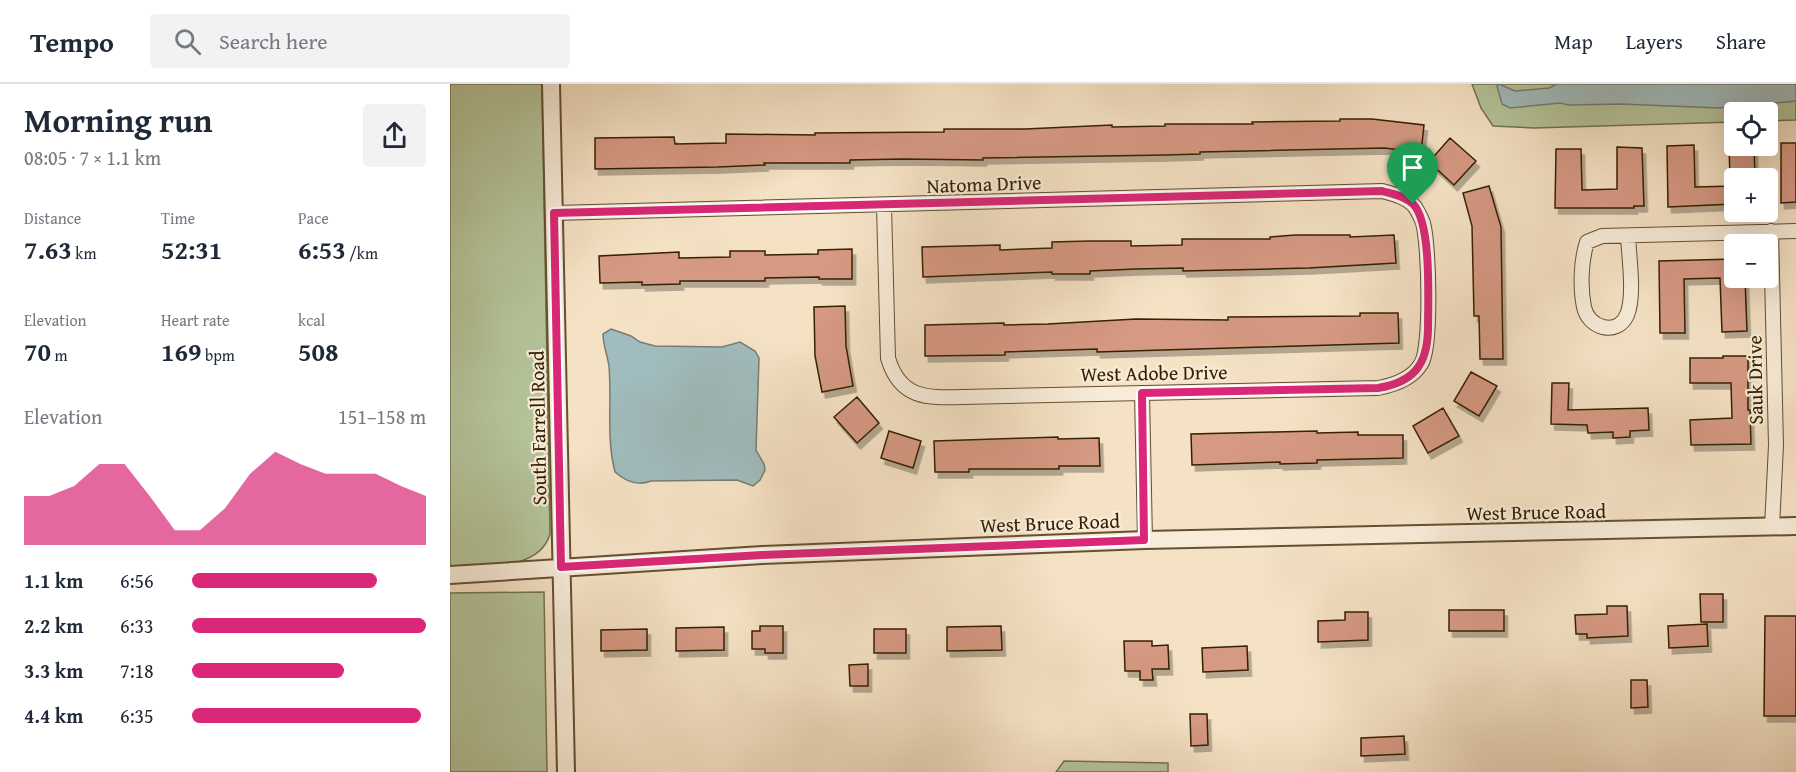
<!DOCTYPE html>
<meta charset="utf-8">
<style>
body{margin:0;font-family:"Gentium Book Plus",serif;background:#f2f2f3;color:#1f2937;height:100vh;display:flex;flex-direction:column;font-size:22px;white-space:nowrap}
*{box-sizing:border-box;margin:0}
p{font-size:20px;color:#747a83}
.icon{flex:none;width:33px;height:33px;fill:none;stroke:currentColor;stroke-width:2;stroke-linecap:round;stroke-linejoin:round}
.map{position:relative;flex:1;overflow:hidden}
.details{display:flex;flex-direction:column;background:#fff;width:450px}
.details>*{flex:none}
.fabs{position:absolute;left:1274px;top:18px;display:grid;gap:12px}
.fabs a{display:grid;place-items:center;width:54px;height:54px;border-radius:6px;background:#fff;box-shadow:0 6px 24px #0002;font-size:30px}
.pin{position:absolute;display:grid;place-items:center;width:51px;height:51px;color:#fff;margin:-62px -26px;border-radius:50% 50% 50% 0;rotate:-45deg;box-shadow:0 0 6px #0007}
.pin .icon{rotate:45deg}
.round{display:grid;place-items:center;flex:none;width:63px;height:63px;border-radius:6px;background:#f2f2f3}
.headline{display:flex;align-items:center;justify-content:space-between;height:102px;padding:0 24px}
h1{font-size:33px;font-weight:700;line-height:45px}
.metrics{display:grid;grid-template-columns:repeat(3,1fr);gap:9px;height:102px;padding:6px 24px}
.metrics div{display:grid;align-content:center}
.metrics b{font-size:26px;font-weight:700}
.metrics small{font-size:16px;font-weight:400}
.metrics p{font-size:16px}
.chart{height:168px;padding:12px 24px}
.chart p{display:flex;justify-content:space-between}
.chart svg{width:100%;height:108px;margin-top:6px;fill:#db2777;opacity:.7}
ul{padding:0 24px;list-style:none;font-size:20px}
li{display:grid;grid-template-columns:96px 72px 1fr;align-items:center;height:45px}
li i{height:15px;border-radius:8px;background:#db2777}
header{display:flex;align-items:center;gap:36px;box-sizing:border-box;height:84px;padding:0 30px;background:#fff;border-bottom:2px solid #e0e1e3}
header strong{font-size:28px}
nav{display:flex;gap:33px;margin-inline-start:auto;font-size:21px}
.search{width:420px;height:54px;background:#f2f2f3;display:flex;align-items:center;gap:15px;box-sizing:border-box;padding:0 21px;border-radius:6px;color:#747a83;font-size:22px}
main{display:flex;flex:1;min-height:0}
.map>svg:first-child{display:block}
.green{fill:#b5c49a;stroke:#74724e;stroke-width:1.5}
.water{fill:#a0bcbe;stroke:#757e72;stroke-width:1.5}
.building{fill:#d69983;stroke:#342001;stroke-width:1.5;filter:url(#shadow)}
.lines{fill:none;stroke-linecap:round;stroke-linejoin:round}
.minor-casing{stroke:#645032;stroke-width:16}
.tertiary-casing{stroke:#645032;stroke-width:20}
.minor{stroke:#f8ecd9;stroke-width:14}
.tertiary{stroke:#f8ecd9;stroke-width:16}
.route-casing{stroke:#fff;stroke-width:12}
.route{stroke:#db2777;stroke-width:8}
.labels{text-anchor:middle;stroke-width:4.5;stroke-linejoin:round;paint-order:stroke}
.street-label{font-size:20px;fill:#342001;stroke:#f8ecd9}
</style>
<header>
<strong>Tempo</strong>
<div class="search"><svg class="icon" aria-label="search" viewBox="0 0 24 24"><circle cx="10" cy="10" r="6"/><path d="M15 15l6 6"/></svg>Search here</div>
<nav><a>Map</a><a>Layers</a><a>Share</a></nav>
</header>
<main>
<section class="details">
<div class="headline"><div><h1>Morning run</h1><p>08:05 · 7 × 1.1 km</p></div><a class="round"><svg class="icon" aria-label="share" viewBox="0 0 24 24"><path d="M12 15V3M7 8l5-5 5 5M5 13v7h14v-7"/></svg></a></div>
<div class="metrics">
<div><p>Distance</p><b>7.63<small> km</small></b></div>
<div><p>Time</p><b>52:31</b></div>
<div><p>Pace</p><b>6:53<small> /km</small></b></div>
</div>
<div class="metrics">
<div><p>Elevation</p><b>70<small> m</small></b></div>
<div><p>Heart rate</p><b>169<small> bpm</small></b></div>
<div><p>kcal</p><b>508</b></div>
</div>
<div class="chart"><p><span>Elevation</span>151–158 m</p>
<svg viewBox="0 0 160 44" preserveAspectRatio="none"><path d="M0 44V24L10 24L20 20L30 11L40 11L50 24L60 38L70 38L80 29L90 15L100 6L110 11L120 15L130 15L140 15L150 20L160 24V44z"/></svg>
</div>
<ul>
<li><b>1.1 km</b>6:56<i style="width:79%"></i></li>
<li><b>2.2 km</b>6:33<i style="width:100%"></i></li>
<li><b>3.3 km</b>7:18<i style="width:65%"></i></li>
<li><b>4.4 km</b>6:35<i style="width:98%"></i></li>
</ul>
</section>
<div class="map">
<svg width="1346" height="688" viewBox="0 0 1346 688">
<defs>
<filter id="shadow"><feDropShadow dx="3.5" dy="6" stdDeviation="0" flood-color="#0004"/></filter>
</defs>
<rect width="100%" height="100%" fill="#f5e2c5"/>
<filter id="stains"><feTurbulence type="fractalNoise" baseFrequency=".00333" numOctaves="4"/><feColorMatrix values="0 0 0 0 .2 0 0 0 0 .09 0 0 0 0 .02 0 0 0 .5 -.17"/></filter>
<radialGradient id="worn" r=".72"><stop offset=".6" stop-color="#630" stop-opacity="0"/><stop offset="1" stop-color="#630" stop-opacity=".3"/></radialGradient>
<!-- green -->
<path class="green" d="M0,0H92L100,450C89,488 33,481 0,483Z
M1022,0H1346V36L1317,37V28H1284V38L1084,44L1043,42L1031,24Z
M94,508L97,688H0V509Z
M614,677L718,679V688H606Z"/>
<!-- water -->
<path class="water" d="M1049,0L1065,7L1099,4L1107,0H1346V17L1269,24L1171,20L1119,21L1110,19L1060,24L1052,20L1047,2Z
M161,245L181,252L190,258L205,262L272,263L290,258L305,267L309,274L306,366L314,380L315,386L310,396L303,402L287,396L201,397C188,402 175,397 165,388C156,354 162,318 159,283C158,272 153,262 153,250Z"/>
<!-- building -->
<path class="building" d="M890,35H922L974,41L971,69L935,64L750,68V70L716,71L533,74V76L453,75L400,76V79H314L315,81L268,83L145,85V54L224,53L225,60L276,59V50L365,51V49L494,48V45H575L662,41V43L715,42V40H803L802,38L890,37Z
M1000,54L1026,77L1004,101L979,78Z
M1331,59H1346V118L1331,119Z
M1244,61L1245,103L1284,102V120L1218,123L1217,62Z
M1279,62H1304L1305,94H1280Z
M1167,63L1192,64L1194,122H1184V124H1105L1106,65H1131L1132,106L1167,105Z
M1039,102L1051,143L1053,275H1030L1029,232H1024L1022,142L1013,109Z
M845,151H900V153L944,151L946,179L859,184L733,187V184L686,185L640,187V190H602V188L473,193L472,163L550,161V166L602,164V158L640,157H681V162L732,161V155H820V153Z
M402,165V195H369V193L315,194V197H230V200L192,201V198L150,199L149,172L229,168V174L280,173V167H315V171L368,170V166Z
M1284,175V194H1295L1297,247L1272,248L1270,194L1234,195L1235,249H1210L1209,177Z
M395,222L396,262L403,302L372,308L365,272L364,223Z
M910,229H948L949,259L647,268V265L555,268V271L475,272V241L554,239V241L598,240L686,235L778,236V233L910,232Z
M1273,272H1298V326H1300L1301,360L1241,361L1240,336L1282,334L1281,299H1240V274H1273Z
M1021,288L1047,302L1029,332L1004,317Z
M1102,299H1119L1118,326L1198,324L1199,346L1180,347V353L1163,354V348L1138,349L1137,341L1101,340Z
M407,313L429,339L407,359L384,333Z
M993,324L1009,352L978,369L963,342Z
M439,347L471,357L463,384L431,374Z
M867,347V349L908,348V351H953V374L867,376V379L830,380V378L742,381L741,350Z
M608,353V355L649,354L650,382H609V385H519V388H485L484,357Z
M1250,510H1273V538H1251Z
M1157,522H1177L1178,552L1137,554V550H1126L1125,531L1157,530Z
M999,526H1054V547H999Z
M895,528H918V556L868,558V537L895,536Z
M1315,532H1346V632H1314Z
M1257,540L1258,562L1219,564L1218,542Z
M310,542H333V569H315V565H302V547H310Z
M551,542L552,566L497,567V543Z
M274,543V566L226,567V544Z
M197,545V566L151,567V546Z
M424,545H456V569H424Z
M674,557H702V562L718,561L719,585H702L703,596H690V587H675Z
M797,562L798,586L753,588L752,564Z
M418,580V602H400L399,581Z
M1181,596H1197L1198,623L1181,624Z
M740,630H757L758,661L741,662Z
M954,652L955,670L911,672V654Z"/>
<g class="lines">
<!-- minor casing -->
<g class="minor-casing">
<path id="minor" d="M104,129L932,107C943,110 957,113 965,123C968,128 971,133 973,139C979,159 982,264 971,280C962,295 944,301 928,304L513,313C477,314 450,315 438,274L434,122
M1321,147L1326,361L1322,443
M1178,152C1179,174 1185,212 1177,231C1167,253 1138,244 1134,223C1130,204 1131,176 1137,158L1152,152L1346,147
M692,309L695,456"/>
</g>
<!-- tertiary casing -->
<g class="tertiary-casing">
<path id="tertiary" d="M101,0L116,688
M0,491L312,471L695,456L1346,442"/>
</g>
<!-- minor -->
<use href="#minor" class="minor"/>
<!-- tertiary -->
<use href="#tertiary" class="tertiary"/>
</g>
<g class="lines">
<!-- route casing -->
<g class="route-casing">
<path id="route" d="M932,107C942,110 955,112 963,120C982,139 978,217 978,246C977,281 964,298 928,304L692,309L694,456L312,471L111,483L104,129Z"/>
</g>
<!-- route -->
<use href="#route" class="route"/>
</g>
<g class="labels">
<!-- street labels -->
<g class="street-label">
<text transform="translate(534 100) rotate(-2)" y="7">Natoma Drive</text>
<text transform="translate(704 289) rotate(-1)" y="7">West Adobe Drive</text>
<text transform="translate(1305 296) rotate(-91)" y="7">Sauk Drive</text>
<text transform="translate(88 344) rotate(-91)" y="7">South Farrell Road</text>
<text transform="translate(1086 428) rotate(-1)" y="7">West Bruce Road</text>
<text transform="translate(600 439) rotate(-2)" y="7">West Bruce Road</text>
</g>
</g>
<rect width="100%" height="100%" filter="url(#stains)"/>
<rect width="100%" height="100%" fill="url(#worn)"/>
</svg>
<div class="fabs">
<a><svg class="icon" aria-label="locate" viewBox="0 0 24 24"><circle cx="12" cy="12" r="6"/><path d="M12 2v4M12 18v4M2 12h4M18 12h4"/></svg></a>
<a>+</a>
<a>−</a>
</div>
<div class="pin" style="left:963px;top:120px;background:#1e9e55"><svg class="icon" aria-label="arrive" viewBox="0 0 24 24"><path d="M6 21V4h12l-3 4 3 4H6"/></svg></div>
</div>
</main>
